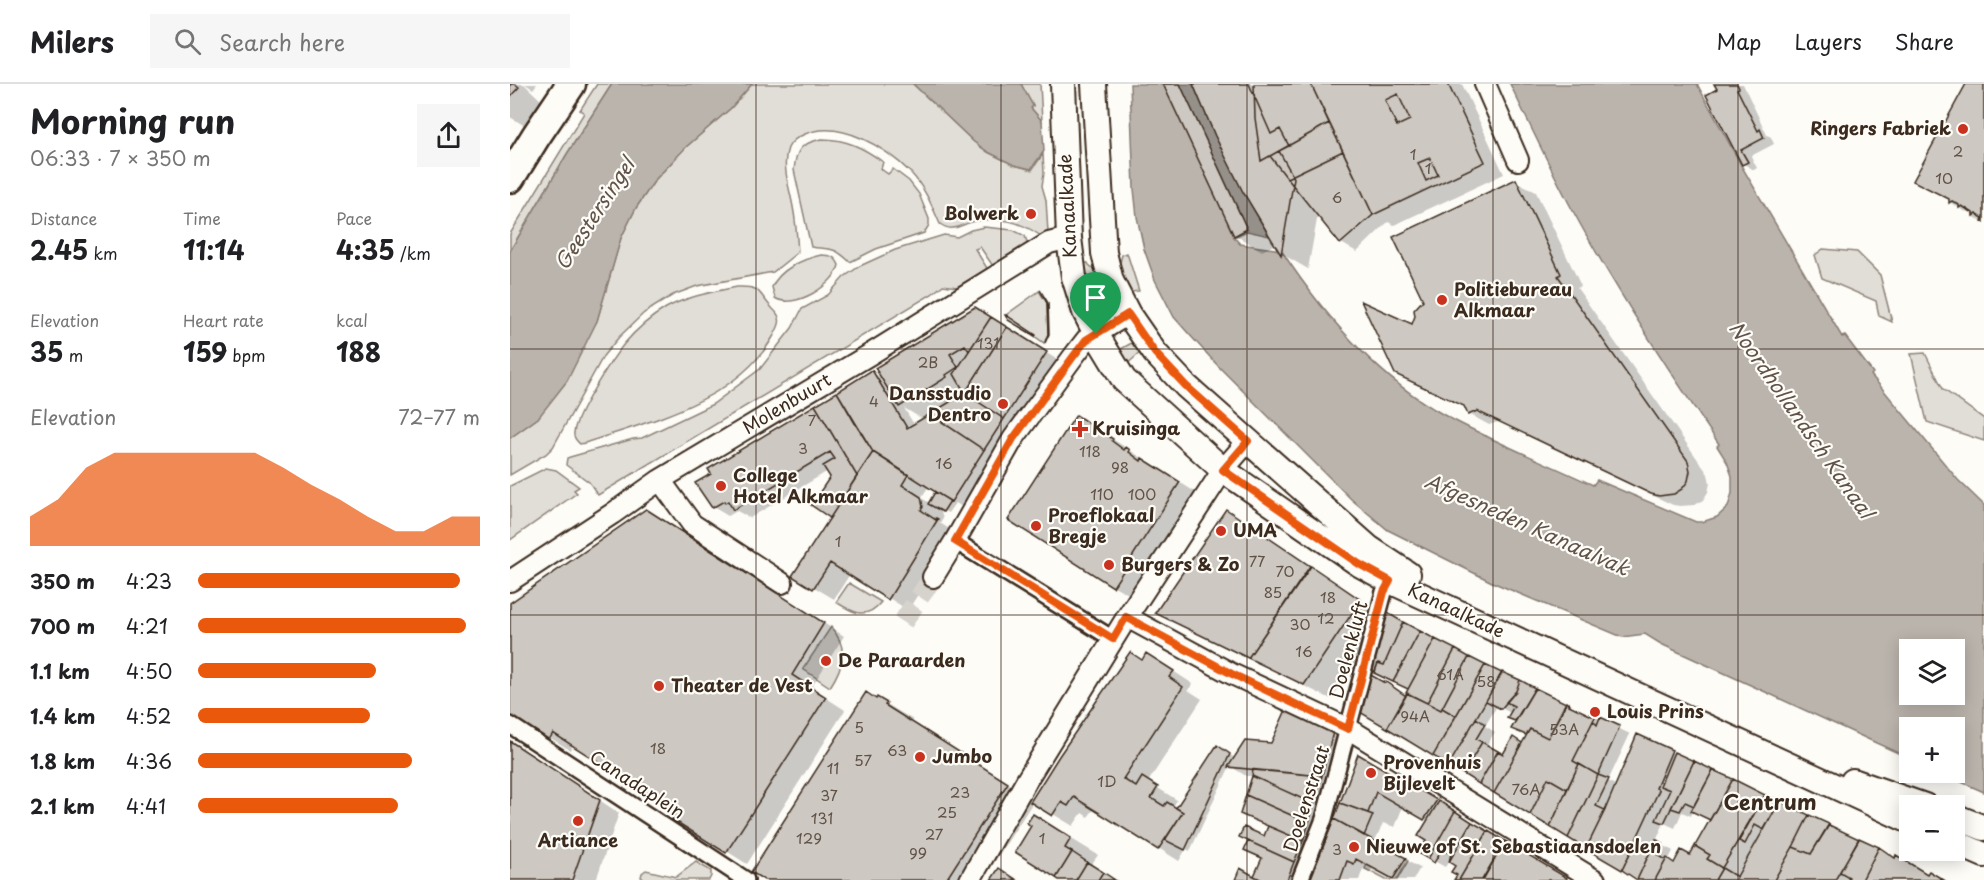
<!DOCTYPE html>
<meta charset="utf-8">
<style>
body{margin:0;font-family:"Playpen Sans",sans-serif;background:#f6f6f6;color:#202124;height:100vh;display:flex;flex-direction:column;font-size:22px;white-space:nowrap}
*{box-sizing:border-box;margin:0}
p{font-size:20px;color:#757577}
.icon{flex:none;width:33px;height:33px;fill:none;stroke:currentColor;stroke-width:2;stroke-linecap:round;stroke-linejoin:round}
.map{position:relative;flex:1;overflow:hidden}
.side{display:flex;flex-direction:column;background:#fff;width:510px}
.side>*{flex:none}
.fabs{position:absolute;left:1389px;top:555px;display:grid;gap:12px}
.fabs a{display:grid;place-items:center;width:66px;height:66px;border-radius:0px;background:#fff;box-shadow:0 3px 15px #0003;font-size:30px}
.pin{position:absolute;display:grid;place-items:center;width:51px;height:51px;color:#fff;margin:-62px -26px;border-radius:50% 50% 50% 0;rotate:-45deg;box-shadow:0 0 6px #0007}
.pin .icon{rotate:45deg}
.round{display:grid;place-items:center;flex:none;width:63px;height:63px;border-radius:0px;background:#f6f6f6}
.headline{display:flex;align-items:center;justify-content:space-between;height:102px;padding:0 30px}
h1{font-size:33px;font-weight:700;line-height:45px}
.stats{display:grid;grid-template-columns:repeat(3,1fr);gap:9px;height:102px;padding:6px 30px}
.stats div{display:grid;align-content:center}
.stats b{font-size:26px;font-weight:700}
.stats small{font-size:16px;font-weight:400}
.stats p{font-size:16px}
.chart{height:168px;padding:12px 30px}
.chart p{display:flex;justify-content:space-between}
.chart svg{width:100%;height:108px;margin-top:6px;fill:#ea580c;opacity:.7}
ul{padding:0 30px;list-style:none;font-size:20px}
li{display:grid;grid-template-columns:96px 72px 1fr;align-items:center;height:45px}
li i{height:15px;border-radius:8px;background:#ea580c}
header{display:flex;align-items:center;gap:36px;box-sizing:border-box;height:84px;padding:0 30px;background:#fff;border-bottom:2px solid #e0e0e0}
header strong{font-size:28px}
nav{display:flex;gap:33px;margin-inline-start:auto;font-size:21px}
.search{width:420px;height:54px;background:#f6f6f6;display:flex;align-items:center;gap:15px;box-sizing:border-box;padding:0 21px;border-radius:0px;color:#757577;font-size:22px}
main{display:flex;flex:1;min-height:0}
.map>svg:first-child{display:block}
.green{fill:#e1ded7;stroke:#8e847a;stroke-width:1.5}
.water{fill:#bbb4ad;stroke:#887d74;stroke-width:1.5;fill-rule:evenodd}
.shadow{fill:#0003;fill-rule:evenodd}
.building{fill:#cdc8c2;stroke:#3b2a1e;stroke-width:1.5}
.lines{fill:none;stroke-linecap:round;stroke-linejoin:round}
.minor-tunnel{stroke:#d6d2cc;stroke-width:20;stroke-dasharray:20 10;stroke-linecap:butt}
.pedestrian-casing{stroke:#3b2a1e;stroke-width:20}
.minor-casing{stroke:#3b2a1e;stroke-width:24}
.tertiary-casing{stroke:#3b2a1e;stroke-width:28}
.secondary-casing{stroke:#3b2a1e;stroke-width:33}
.pedestrian{stroke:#fdfcf7;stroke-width:15}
.minor{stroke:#fdfcf7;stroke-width:20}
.tertiary{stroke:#fdfcf7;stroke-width:24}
.secondary{stroke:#fdfcf7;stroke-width:28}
.route-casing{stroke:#fff;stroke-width:12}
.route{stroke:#ea580c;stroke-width:8}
.grid{fill:none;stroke:#3b2a1e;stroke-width:1.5;stroke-opacity:0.55}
.poi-dot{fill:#c8321e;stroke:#fdfcf7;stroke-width:2}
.labels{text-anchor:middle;stroke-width:4.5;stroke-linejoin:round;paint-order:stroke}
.number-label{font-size:15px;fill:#605247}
.poi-label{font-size:18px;font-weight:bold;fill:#3b2a1e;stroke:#fdfcf7;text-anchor:start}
.street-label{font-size:18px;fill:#3b2a1e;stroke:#fdfcf7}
.water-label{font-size:20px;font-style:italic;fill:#615349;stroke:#fdfcf7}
.quarter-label{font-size:21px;font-weight:bold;fill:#3b2a1e;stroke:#fdfcf7}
</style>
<header>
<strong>Milers</strong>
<div class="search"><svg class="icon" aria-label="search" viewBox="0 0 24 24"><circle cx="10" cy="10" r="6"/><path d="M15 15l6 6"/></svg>Search here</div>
<nav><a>Map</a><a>Layers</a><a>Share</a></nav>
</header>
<main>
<section class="side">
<div class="headline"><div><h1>Morning run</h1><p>06:33 · 7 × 350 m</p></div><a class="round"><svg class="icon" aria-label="share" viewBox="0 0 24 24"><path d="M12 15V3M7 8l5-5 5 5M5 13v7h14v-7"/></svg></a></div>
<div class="stats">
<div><p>Distance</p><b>2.45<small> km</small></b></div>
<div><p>Time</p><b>11:14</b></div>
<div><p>Pace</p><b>4:35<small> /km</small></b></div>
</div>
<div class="stats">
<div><p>Elevation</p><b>35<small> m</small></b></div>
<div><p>Heart rate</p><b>159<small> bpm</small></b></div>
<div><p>kcal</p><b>188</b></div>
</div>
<div class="chart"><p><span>Elevation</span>72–77 m</p>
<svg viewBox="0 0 160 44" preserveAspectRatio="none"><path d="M0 44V32L10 25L20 12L30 6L40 6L50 6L60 6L70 6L80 6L90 12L100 19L110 25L120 32L130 38L140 38L150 32L160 32V44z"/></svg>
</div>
<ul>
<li><b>350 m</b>4:23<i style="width:93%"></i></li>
<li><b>700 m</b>4:21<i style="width:95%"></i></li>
<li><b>1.1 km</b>4:50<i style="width:63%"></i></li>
<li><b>1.4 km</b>4:52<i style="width:61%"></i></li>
<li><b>1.8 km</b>4:36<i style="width:76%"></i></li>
<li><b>2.1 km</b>4:41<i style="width:71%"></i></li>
</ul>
</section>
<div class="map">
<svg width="1474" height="796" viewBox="0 0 1474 796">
<rect width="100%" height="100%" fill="#fdfcf7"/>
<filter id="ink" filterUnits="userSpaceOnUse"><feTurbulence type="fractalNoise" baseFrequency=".0167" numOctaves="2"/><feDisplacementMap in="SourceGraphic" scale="12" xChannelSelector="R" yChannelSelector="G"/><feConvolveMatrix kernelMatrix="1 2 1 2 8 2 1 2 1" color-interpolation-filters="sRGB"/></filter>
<g filter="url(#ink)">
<!-- green -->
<path class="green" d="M87,0H102L57,70L0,167V150L74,29L70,26Z
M242,0H403L464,58L478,68L504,81L522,86L533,70L534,89L532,102L536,116L538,149L531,152C510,137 491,133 466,137C452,139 444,150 430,140C422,122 415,104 401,89C376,64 331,35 295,50C288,53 282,56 278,64C271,82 280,105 283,123C286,138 287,153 288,168L263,188L187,202L163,211L134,229L109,253L94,271L43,363L36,370L0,391V354L28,334L87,237L111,154L126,124L145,96L176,63L221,24Z
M511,0H530L532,37L521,24L523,22Z
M312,55C336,55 354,64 373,78L371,85L378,90L383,85L399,97L409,110L419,135V141L414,149L366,165L340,178C323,162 322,166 301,163L284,86C286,64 292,59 312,55Z
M474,143L503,146L515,152L518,161L483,182L470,163L465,165L477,184L476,186L447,203L433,201L422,210L88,411L79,398L56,381L57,374L60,373L123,355L132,354L203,320L250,285L282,244L292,225L318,211L334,193L350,182L385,166L434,151L447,153L461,146Z
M1313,165L1347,168L1370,191L1382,238L1369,232L1366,217L1312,194L1305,171Z
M617,169L629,207L615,209L607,190L612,171Z
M311,171C320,171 325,172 329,181C325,201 284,226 265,214L262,203C270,185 293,175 311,171Z
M568,179H578L579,181L595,194L600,219L586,228Z
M227,203C253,202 247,209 263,225C274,235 269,242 263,253C226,317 140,337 75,359L70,360C67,357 63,354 64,349C65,331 102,275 114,260C125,247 141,233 156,224C178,212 203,208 227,203Z
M529,207L537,219L538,250L534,259L496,231Z
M625,257L633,266L614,283L604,269Z
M1415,269L1433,305L1474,335V357L1417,338L1401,270Z
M36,384L46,386L69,403L64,406L67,409L0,456V402Z
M339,499L371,518C356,537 342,528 326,518Z
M321,543C339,564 334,581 320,603L293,585Z
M895,775L898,777L887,796H876L855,785L857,780Z
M186,778L201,787V792L199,796H135L131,793L132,789L136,786L166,793Z"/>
<!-- water -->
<path class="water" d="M102,0H242L221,24L176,63L145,96L126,124L111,154L87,237L57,297L28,334L0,354V167L57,70Z
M403,0H511L523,22L521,24L532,37L534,67L521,85L504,81L478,68L464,58Z
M620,0H683C705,53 730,103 759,152L737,147L724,153L730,160L771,166C813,230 866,293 934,331C982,357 1034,378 1083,401L1087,396L1186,438H1192L1207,433L1218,423L1222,409V392L1217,378L1207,362L1209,360C1157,284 1107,208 1063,127C1041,86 1021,43 1000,0H1187L1232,83L1332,253L1335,252L1363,289L1361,291L1448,396L1474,421V708L1431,689L1444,688V644H1400L1399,674L1151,560L1135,550L1112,553L982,498L878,446L841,415L710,284L678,249L664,233L645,196L634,165L627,133L624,105ZM1400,566H1444V610H1400Z"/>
<!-- shadow -->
<path class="shadow" d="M0,0H14L35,20L15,42L0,33Z
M15,0H27L23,5Z
M655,0H952L994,90L884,141L878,138L847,168L831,159L808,130L798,185L772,170L766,160L752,167L725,151Z
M1206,0H1233L1257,51L1261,53L1264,60L1241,72L1247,84L1244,86L1234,80L1198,11L1209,6Z
M1457,0H1474V138L1464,133V128L1459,125L1456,128L1441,119Z
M1006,97L1026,108L1071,202L1067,204L1198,390L1200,399L1198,408L1193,416L1185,421L1170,422L1163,421L988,338L979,341L959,330L957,324L907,301L886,289L903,242Z
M465,225L556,281L457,425L445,419L438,429L430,425L433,435L430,439L447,450L398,526L340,490L324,515L284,491L322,433V393L318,387L240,434L227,427L218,432L203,423L362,288L373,295ZM394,324L414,336L405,342ZM419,402L442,417L440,419L426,410L420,419L411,414Z
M593,349L696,415L631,517L604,502Z
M156,439L334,552L301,604L335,626L237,780L164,734L169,727L63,660L60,666L0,629V521Z
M736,439L845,511L844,513L877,532V531L991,591L1083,634L1084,632L1085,633L1120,650L1098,697L1107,702L1161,668L1319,742L1418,792L1432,796H1130L850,626L876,600L897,612L900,605L870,591L873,538L821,615L667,540L647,529ZM987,622L1001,629L999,633L1007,637L1003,644L1018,652L1013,661L1003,655L993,672L976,662L985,648L975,642ZM1183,727L1201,737L1180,773L1164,781L1158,777L1163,767L1146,757L1154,739L1165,744L1172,728L1181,732Z
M633,577L657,583L683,600L678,606L692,615L638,698L667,716L663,723L667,725L712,665L726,675L762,661L777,628L838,659L803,765L812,770L849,672L1058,796H946L949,791L947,781L939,777L935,783L910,769L918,756V737L893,722L885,743L873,739L864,759L910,784L903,796H887L863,783L860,788L853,785L849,796H802L805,789L795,784L789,796H727L745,794L754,774L755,754L760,743L743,735V692H736L720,682L680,767L676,765L669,777L585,724L578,733L572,729L563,742L523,718L473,796H257L368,615L395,631L403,636L402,638L524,716Z
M0,657L109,729L86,796H0Z
M524,732L588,771L581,781L604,796H552L523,741Z"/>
<!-- building -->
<path class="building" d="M0,0H5L9,3L0,13Z
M653,0H670L737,145L724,152Z
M683,0H739L761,50L770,45L779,62L769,67L784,94L771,171L733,108L705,52Z
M744,0H801L819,39L751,77L745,34Z
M801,0H938L975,78L863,131Z
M1204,0H1227L1229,4L1227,5L1248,47L1250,45L1254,54L1231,66L1238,78L1232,81L1196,11L1207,5Z
M1456,0H1474V138L1472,137L1473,134L1466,130L1463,132V129L1452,122L1449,124V121L1442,117L1439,119V115L1403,97Z
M888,10L900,36L887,42L875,16Z
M819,39L833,67L777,94L760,72Z
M833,67L863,131L830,160L777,94Z
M920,74L928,91L916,97L908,79Z
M1006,95L1051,190L1048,192L1178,377L1180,387L1178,397L1172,405L1164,410L1149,412L1141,410L967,327L958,331L954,322L885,290L851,217L902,240L905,232L904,226L913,216L883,153Z
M530,206L538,219L539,250L535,259L538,250L537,219Z
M465,223L481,233L459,267L455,261L440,270L448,283L436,291L437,293L389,323L365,284Z
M495,231H496L526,251L525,252L498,236Z
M481,233L497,243L455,309L444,290Z
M497,243L537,268L494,335L455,309Z
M362,286L397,344L420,330L474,366L441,418L363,368L346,341L327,308Z
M327,308L363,368L347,392L305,321Z
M455,309L494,335L474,366L420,330Z
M305,321L347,392L320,434L301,421L320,393L313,382L325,375L320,368L223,426L218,417L215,419L214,417L202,424L185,399L201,390L198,385Z
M566,331L603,355L602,357L614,366L616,363L620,366L619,368L631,377L632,374L670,398L603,503L498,436Z
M363,368L398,391L392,401L411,413L413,423L411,426L426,436V434L428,435L378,516L320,479L303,505L282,492Z
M425,408L440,417L433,428L418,420Z
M136,425L314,539L282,591L316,613L216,769L162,735L167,728L135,708L43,649L39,656L0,631V519Z
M716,425L800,482L738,574L645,529Z
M801,482L851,516L794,601L738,574Z
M876,528L893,538L874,581L868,579L865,588L858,585Z
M893,538L910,547L883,598L864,589L868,579L874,581Z
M910,547L925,555L898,605L883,598Z
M925,555L945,565L917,619L896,609Z
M945,565L959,573L931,626L917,619Z
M620,568L632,576L636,569L664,587L659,593L673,603L613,695L626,703L632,693L648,703L641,714L654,722L657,718L673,728L648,766L564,713L558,722L551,718L542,732L520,718L549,672Z
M959,573L975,581L946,632L932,624Z
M975,581L992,589L939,681L923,672Z
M992,588L1010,596L1006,607L991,625L976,617Z
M857,589L875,599L876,598L896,612L877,644L848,627Z
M1010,596L1025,604L1005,637L997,634L1004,622L996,618L1006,607Z
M1025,604L1056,619L1038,654L1020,645L1016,651L1001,645Z
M356,608L366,615L367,613L377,619L375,621L498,699L436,796H254L241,788Z
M897,609L931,626L932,624L946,632L923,672L877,644Z
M1056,618L1060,620L1059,621L1082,632L1083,630L1086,631L1063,677L1069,680L1057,705L1038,694L1020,731L984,709L1020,645L1038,654Z
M776,626L823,648L812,692L718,683L735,657L761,659Z
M1090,633L1110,642L1088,691L1063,677L1083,637L1087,641Z
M966,634L975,640L966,655L972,658L953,690L939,681Z
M1127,650L1162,666L1146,704L1149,706L1112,786L1076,765L1095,726Z
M1003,653L1012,659L984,709L969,700L988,667L993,670Z
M0,657L90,716L62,796H0Z
M972,658L988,667L969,700L953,690Z
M707,661L720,670L675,766L655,756L673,728L666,724Z
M1164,668L1184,677L1154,739L1146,736L1160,706L1150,702Z
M848,670L927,716L914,736L866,708L858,729L830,719Z
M1184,677L1203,686L1184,722L1175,718L1170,727L1161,724Z
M1069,680L1088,691L1058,754L1040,743Z
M743,686L812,692L804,720L742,692Z
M1203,686L1223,695L1200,736L1181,727Z
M1088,691L1099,695L1086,722L1095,726L1076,765L1058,754Z
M742,692L804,720L799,739L736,711Z
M1038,694L1057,705L1040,743L1020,731Z
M1223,695L1255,711L1212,784L1197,775L1200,771L1185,762Z
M736,711L799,739L793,757L730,730Z
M1255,711L1270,717L1254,746L1245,741L1235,760L1229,757Z
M929,717L945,727L918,775L908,769L916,757L908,752Z
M1270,717L1299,731L1283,763L1264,796H1225Z
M830,719L863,731L854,752L824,735Z
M945,727L962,738L939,778L941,770L932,765L924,779L918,775Z
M523,730L561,754L555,764L562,768L546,794L505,768L521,742L517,739Z
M1299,731L1319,740L1301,770L1283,763Z
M824,735L896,774L883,795L846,775L844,780L837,777L830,796H800Z
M962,738L978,747L949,796H944L947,791L941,788L945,782L939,778Z
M1319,741L1349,755L1325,796H1264L1283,763L1301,770Z
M758,742L793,757L784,778L729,753L734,743L754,752Z
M978,747L995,757L972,796H949Z
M1349,754L1369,763L1352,796H1338L1339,793L1330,788Z
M1146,755L1153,760L1148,771L1156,776L1145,796H1127Z
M738,757L784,778L777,796H752L744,792L752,774L734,766Z
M995,757L1057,794L1056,796H973Z
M1126,757L1141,766L1127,796L1112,786Z
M1185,762L1200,771L1197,775L1212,784L1205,796H1145L1157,774L1164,779L1171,766L1180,771Z
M1369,763L1385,774L1386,771L1417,790L1419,787L1434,796H1352Z
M562,768L577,778L566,796H549L546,794Z
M577,778L593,788L588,796H566Z
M489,784L507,796H481Z
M730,784L744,792L752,796H725Z
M1212,784L1227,793L1225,796H1205Z
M593,788L605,796H588Z"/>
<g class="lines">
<!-- minor-tunnel -->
<path class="minor-tunnel" d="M393,538L423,493"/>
<!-- pedestrian casing -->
<g class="pedestrian-casing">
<path id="pedestrian" d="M445,457L603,555
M0,641L236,796
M790,796L814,735L874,508L880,497"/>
</g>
<!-- minor casing -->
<g class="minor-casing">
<path id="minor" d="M975,0L1008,76
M150,396L182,440L272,499
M423,493L445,457L503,355L563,273L576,256L618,230
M0,497L102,430L150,396L359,271L539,159L559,154
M617,533L722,590L839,645L1085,796
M460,796L518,694L617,533L713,386L738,357"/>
</g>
<!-- tertiary casing -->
<g class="tertiary-casing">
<path id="tertiary" d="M553,0L559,154L564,193L575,228L586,250L614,296L713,386L849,480L880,497L1400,737
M584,0L594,169L601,197L618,230L645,269L676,302L859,464L898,490
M1343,697L1415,722
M1444,732L1474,744
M1444,758L1474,771"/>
</g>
<!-- secondary casing -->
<g class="secondary-casing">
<path id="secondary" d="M0,94L26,52L61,0"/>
</g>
<!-- pedestrian -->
<use href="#pedestrian" class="pedestrian"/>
<!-- minor -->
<use href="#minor" class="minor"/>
<!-- tertiary -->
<use href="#tertiary" class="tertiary"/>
<!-- secondary -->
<use href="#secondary" class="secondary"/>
</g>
</g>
<g class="lines" filter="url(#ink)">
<!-- route casing -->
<g class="route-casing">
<path id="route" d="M618,230L645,269L676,302L738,357L713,386L849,480L880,497L874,508L838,645L722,590L616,533L603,555L445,457L503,355L563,273L576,256Z"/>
</g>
<!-- route -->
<use href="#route" class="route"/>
</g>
<!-- grid -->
<path class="grid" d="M246,0V796M491,0V796M737,0V796M983,0V796M1228,0V796M0,265H1474M0,531H1474"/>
<!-- markers -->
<g class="poi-dot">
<circle cx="1453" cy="45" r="6"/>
<circle cx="521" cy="130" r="6"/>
<circle cx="932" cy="216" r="6"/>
<circle cx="493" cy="320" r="6"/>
<path d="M567 336h6v6h6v6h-6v6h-6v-6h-6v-6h6z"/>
<circle cx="211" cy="402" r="6"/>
<circle cx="526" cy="442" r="6"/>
<circle cx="711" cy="447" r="6"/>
<circle cx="599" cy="481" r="6"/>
<circle cx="316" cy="577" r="6"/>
<circle cx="149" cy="602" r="6"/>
<circle cx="1085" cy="628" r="6"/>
<circle cx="410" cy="673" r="6"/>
<circle cx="861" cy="689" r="6"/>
<circle cx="68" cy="737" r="6"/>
<circle cx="844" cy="763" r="6"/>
</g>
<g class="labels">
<!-- number labels -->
<g class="number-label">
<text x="1448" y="73">2</text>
<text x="903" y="76">1</text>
<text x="918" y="90">1</text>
<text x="1434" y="100">10</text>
<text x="827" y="119">6</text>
<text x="478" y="265">131</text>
<text x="418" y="284">2B</text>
<text x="364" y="323">4</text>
<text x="302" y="342">7</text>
<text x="293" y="370">3</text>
<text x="580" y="373">118</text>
<text x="434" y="385">16</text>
<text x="610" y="389">98</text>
<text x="592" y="416">110</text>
<text x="632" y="416">100</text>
<text x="328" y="463">1</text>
<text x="747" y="483">77</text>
<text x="775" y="493">70</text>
<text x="763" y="514">85</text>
<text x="818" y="519">18</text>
<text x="816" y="540">12</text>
<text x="790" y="546">30</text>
<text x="794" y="573">16</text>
<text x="940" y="596">61A</text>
<text x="976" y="603">58</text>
<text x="905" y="638">94A</text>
<text x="349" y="649">5</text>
<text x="1054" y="651">53A</text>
<text x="148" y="670">18</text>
<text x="387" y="672">63</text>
<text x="353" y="682">57</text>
<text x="323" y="690">11</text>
<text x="597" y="703">1D</text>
<text x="1016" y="711">76A</text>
<text x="450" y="714">23</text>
<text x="319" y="717">37</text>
<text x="437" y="734">25</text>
<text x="312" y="740">131</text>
<text x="424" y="756">27</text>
<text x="299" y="760">129</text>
<text x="532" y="760">1</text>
<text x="827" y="771">3</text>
<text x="408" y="775">99</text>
</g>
<!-- poi labels -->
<g class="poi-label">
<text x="1441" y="51" text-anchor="end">Ringers Fabriek</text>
<text x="509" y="136" text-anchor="end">Bolwerk</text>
<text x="944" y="212">Politiebureau<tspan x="944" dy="21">Alkmaar</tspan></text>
<text x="481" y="316" text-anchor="end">Dansstudio<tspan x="481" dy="21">Dentro</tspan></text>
<text x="582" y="351">Kruisinga</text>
<text x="223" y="398">College<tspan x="223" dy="21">Hotel Alkmaar</tspan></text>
<text x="538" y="438">Proeflokaal<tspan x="538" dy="21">Bregje</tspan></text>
<text x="723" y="453">UMA</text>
<text x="611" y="487">Burgers &amp; Zo</text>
<text x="328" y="583">De Paraarden</text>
<text x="161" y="608">Theater de Vest</text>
<text x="1097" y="634">Louis Prins</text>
<text x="422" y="679">Jumbo</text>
<text x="873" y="685">Provenhuis<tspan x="873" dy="21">Bijlevelt</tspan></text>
<text x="68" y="763" text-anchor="middle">Artiance</text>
<text x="856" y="769">Nieuwe of St. Sebastiaansdoelen</text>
</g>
<!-- street labels -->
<g class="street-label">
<text transform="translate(558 122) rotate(-93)" y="6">Kanaalkade</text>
<text transform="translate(277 320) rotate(-31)" y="6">Molenbuurt</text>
<text transform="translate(946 527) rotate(25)" y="6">Kanaalkade</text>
<text transform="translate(839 566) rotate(-75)" y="6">Doelenkluft</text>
<text transform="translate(127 701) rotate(33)" y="6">Canadaplein</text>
<text transform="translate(797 715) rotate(-72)" y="6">Doelenstraat</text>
</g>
<!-- water labels -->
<g class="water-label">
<text transform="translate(85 130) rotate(-57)" y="7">Geestersingel</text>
<text transform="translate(1291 336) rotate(55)" y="7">Noordhollandsch Kanaal</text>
<text transform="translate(1017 441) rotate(24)" y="7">Afgesneden Kanaalvak</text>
</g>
<!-- quarter labels -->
<g class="quarter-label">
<text x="1260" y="726">Centrum</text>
</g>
</g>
</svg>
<div class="fabs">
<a><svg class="icon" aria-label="layers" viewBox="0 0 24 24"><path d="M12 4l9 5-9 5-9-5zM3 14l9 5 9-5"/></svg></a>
<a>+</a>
<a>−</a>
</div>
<div class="pin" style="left:586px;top:250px;background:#1e9e55"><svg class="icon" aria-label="arrive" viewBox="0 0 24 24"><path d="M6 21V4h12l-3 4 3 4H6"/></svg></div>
</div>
</main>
